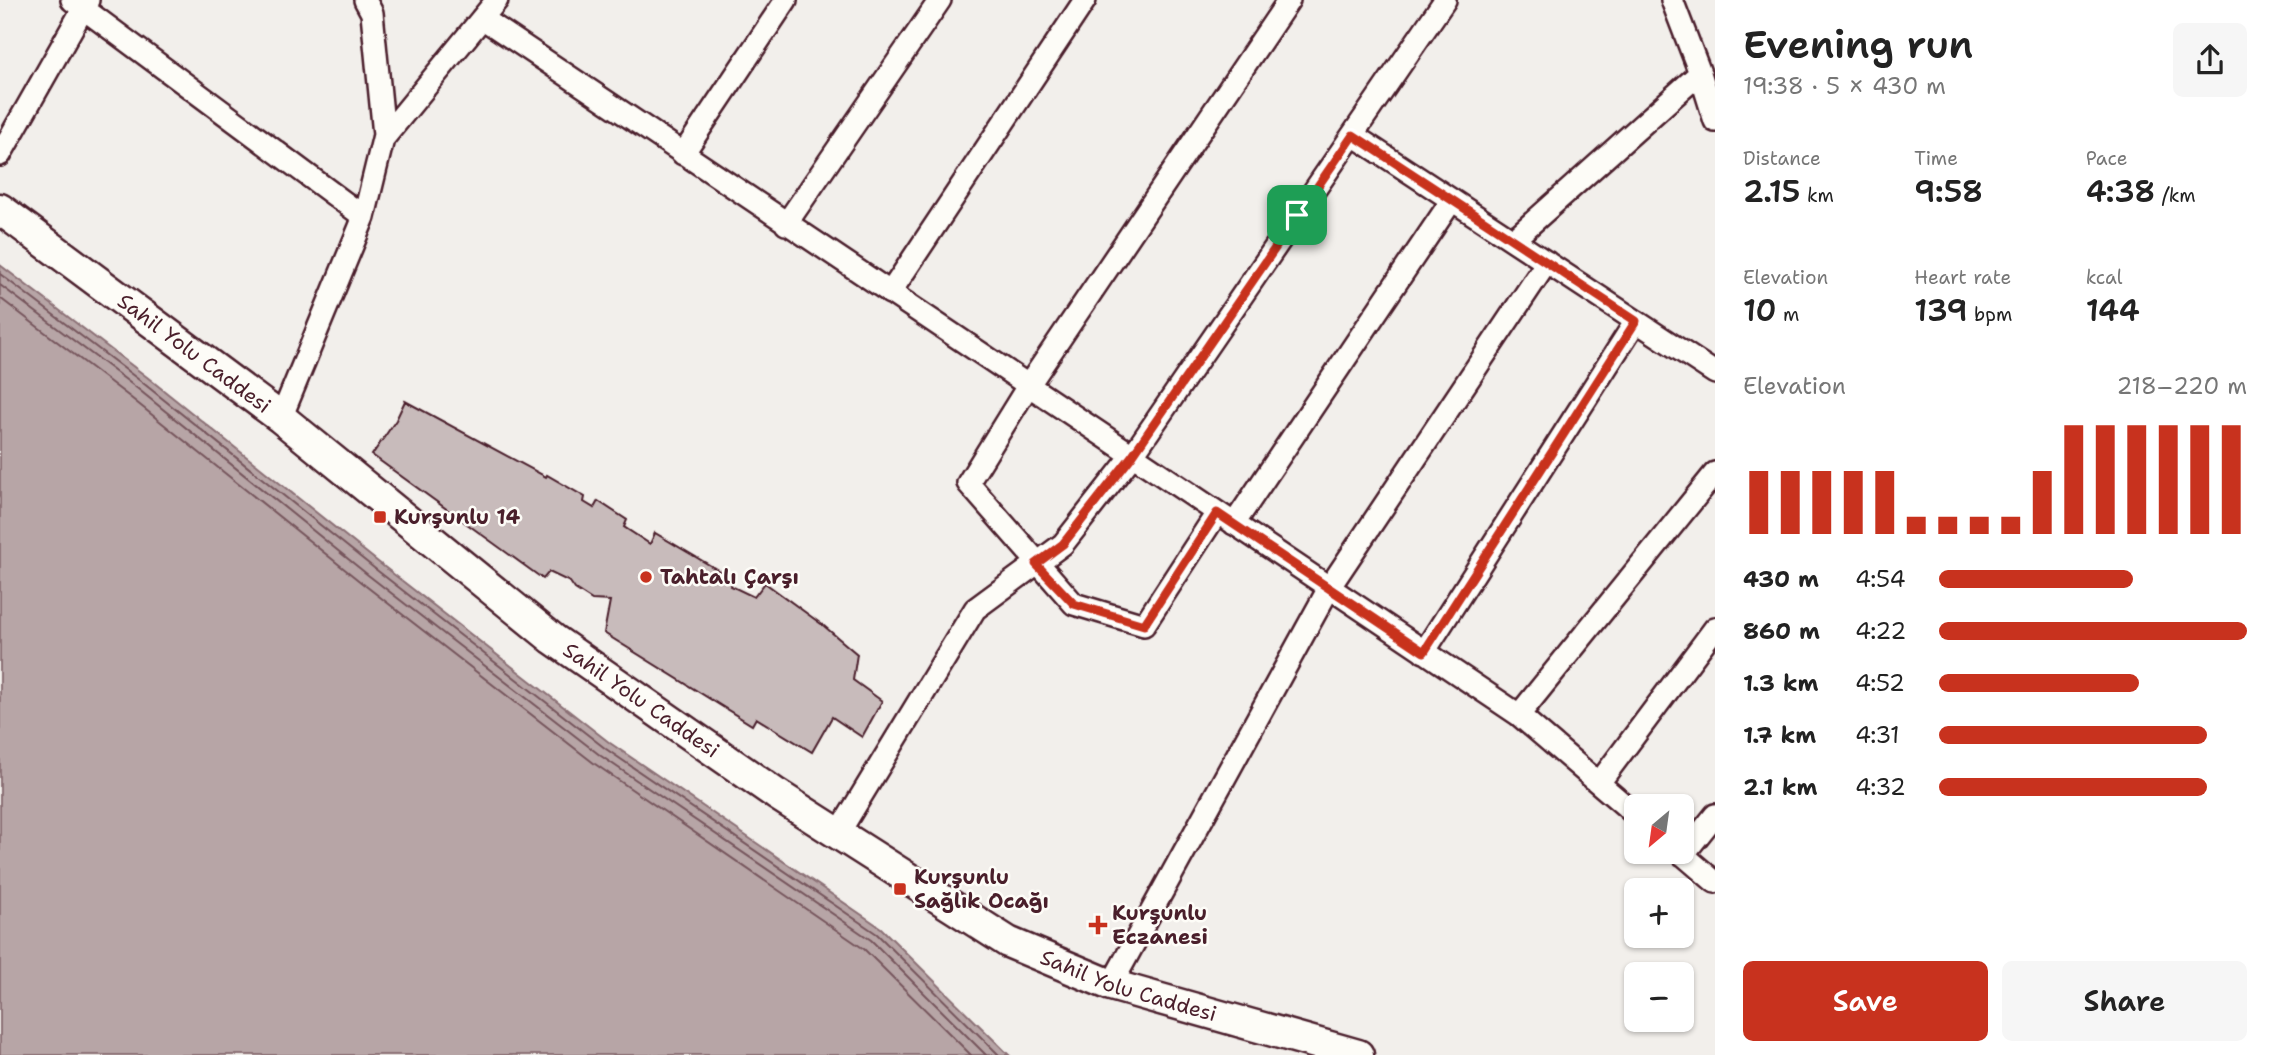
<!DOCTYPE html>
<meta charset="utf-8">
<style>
body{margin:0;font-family:"Shantell Sans",sans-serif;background:#f6f6f6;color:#222;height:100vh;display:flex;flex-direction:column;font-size:26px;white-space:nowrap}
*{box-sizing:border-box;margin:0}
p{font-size:23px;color:#767676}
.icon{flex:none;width:38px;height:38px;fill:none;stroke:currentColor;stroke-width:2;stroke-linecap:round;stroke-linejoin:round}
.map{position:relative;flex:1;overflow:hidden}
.side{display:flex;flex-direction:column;background:#fff;width:560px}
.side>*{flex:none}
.needle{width:46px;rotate:209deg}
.controls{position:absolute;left:1624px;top:794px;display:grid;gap:14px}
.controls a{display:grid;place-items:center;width:70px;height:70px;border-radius:10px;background:#fff;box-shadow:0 2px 5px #0004;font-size:35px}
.pin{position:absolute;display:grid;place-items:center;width:60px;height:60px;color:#fff;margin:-30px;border-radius:14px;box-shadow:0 4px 10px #0006}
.round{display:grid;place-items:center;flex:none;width:74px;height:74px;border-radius:10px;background:#f6f6f6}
.overview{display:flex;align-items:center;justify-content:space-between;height:119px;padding:0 28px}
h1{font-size:38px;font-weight:600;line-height:52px}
.stats{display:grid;grid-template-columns:repeat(3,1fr);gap:10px;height:119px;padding:7px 28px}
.stats div{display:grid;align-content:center}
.stats b{font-size:30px;font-weight:600}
.stats small{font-size:19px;font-weight:400}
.stats p{font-size:19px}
.chart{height:196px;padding:14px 28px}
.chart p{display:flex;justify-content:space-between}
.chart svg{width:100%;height:126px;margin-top:7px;stroke:#c8321e;stroke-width:6}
.button{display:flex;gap:14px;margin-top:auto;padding:14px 28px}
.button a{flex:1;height:80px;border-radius:10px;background:#c8321e;color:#fff;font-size:28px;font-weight:600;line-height:80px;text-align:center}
.button a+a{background:#f6f6f6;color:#222}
ul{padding:0 28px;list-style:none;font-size:23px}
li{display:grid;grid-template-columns:112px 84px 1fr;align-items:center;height:52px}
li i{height:18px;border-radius:9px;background:#c8321e}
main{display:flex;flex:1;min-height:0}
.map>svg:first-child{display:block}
.water{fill:#b7a5a6;stroke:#8b6f75;stroke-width:2}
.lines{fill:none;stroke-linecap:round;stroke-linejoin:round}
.shore{stroke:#76555c;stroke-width:2}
.building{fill:#c8bbbb;stroke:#4a1f2b;stroke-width:2}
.minor-casing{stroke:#4a1f2b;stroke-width:26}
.secondary-casing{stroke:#4a1f2b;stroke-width:35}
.minor{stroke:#fdfcf7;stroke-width:21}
.secondary{stroke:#fdfcf7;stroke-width:30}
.route-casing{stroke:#fff;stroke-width:14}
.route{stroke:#c8321e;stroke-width:9}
.poi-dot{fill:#c8321e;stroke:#fdfcf7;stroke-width:2.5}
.labels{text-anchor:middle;stroke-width:5;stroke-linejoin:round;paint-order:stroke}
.street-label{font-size:21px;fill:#4a1f2b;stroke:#fdfcf7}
.poi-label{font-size:21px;font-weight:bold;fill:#4a1f2b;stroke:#fdfcf7;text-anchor:start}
</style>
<main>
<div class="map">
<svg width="1715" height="1055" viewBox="0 0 1715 1055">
<rect width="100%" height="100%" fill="#f2efeb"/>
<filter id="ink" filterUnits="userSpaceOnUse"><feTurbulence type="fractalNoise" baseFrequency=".0143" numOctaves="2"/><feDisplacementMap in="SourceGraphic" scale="14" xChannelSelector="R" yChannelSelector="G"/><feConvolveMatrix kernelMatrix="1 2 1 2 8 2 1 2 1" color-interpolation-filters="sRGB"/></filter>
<g filter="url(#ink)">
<!-- water -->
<path class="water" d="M0,265L147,377L378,562L610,743L881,928L1009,1055H0Z"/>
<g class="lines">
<!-- shore -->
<path class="shore" d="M0,274L143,383L374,568L606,749L877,934L999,1055
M0,285L138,389L368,575L601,756L871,940L986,1055
M0,298L131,398L362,583L595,764L864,949L971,1055"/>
</g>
<!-- building -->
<path class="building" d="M405,401L546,477L547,475L585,497L584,502L594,508L598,501L627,520L624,527L650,544L655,533L733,579L731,586L754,597L765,583L824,626L857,654L853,680L882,701L862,737L832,717L812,752L756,718L752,725L604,633L610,601L592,600L575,589L570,582L549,572L543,579L372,455L396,420Z"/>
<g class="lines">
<!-- minor casing -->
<g class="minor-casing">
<path id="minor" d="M72,0L364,217
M1672,0L1700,73L1715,121
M482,18L1519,715L1636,815
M1353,135L1715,373
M383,139L497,0
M683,154L786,0
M0,155L88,0
M786,224L940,0
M1513,240L1700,73
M890,293L1085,0
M281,418L364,217L384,135L372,13L365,0
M1217,513L1144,625L1074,604L968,483L1028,386L1289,0
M1234,524L1452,200
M1424,652L1636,321
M1519,715L1715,473
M1599,783L1715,628
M838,834L975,609L1063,544L1132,456L1445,0
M1680,852L1715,882
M1683,855L1715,815
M1111,985L1329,588L1547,262"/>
</g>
<!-- secondary casing -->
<g class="secondary-casing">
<g id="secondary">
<path id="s1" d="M0,209L281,418L553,639L776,794L1008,942L1111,985L1358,1055"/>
</g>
</g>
<!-- minor -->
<use href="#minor" class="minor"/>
<!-- secondary -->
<use href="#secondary" class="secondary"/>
</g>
</g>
<g class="lines" filter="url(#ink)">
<!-- route casing -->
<g class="route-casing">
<path id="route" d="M1353,135L1636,321L1424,652L1217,513L1144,625L1074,604L1036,564L1063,544L1132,456Z"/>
</g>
<!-- route -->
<use href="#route" class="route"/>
</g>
<!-- markers -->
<g class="poi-dot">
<rect x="373" y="510" width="14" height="14" rx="3.5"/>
<circle cx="646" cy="577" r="7"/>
<rect x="893" y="882" width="14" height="14" rx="3.5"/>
<path d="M1094.5 914.5h7v7h7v7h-7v7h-7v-7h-7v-7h7z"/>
</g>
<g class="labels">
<!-- street labels -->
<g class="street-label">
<text dy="7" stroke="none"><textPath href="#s1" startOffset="242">Sahil Yolu Caddesi</textPath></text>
<text dy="7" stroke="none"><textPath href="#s1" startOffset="808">Sahil Yolu Caddesi</textPath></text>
<text dy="7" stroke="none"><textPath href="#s1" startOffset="1376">Sahil Yolu Caddesi</textPath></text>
</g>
<!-- poi labels -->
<g class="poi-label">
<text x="394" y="524">Kurşunlu 14</text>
<text x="660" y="584">Tahtalı Çarşı</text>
<text x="914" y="884">Kurşunlu<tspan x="914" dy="24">Sağlık Ocağı</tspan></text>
<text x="1112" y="920">Kurşunlu<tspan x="1112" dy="24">Eczanesi</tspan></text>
</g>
</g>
</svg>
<div class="controls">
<a><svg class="needle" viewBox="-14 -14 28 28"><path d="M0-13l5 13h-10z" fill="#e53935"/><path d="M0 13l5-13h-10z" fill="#767676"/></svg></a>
<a>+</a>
<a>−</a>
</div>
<div class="pin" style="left:1297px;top:215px;background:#1e9e55"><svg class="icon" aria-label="arrive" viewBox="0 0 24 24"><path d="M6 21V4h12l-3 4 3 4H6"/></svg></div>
</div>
<section class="side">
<div class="overview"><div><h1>Evening run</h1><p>19:38 · 5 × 430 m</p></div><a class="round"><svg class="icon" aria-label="share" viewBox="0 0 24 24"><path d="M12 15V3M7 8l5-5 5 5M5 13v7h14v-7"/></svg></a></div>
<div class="stats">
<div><p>Distance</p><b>2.15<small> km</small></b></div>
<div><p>Time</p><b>9:58</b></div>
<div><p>Pace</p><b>4:38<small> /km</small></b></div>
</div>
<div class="stats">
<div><p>Elevation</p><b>10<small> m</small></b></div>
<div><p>Heart rate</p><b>139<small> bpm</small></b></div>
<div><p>kcal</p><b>144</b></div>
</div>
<div class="chart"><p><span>Elevation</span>218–220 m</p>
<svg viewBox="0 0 160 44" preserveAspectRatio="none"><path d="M5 44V22M15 44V22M25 44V22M35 44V22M45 44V22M55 44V38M65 44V38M75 44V38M85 44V38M95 44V22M105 44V6M115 44V6M125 44V6M135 44V6M145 44V6M155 44V6"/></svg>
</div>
<ul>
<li><b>430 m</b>4:54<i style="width:63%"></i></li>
<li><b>860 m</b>4:22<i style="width:100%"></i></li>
<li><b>1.3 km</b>4:52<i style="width:65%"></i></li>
<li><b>1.7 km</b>4:31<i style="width:87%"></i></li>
<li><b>2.1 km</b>4:32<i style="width:87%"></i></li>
</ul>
<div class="button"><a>Save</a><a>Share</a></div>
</section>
</main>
